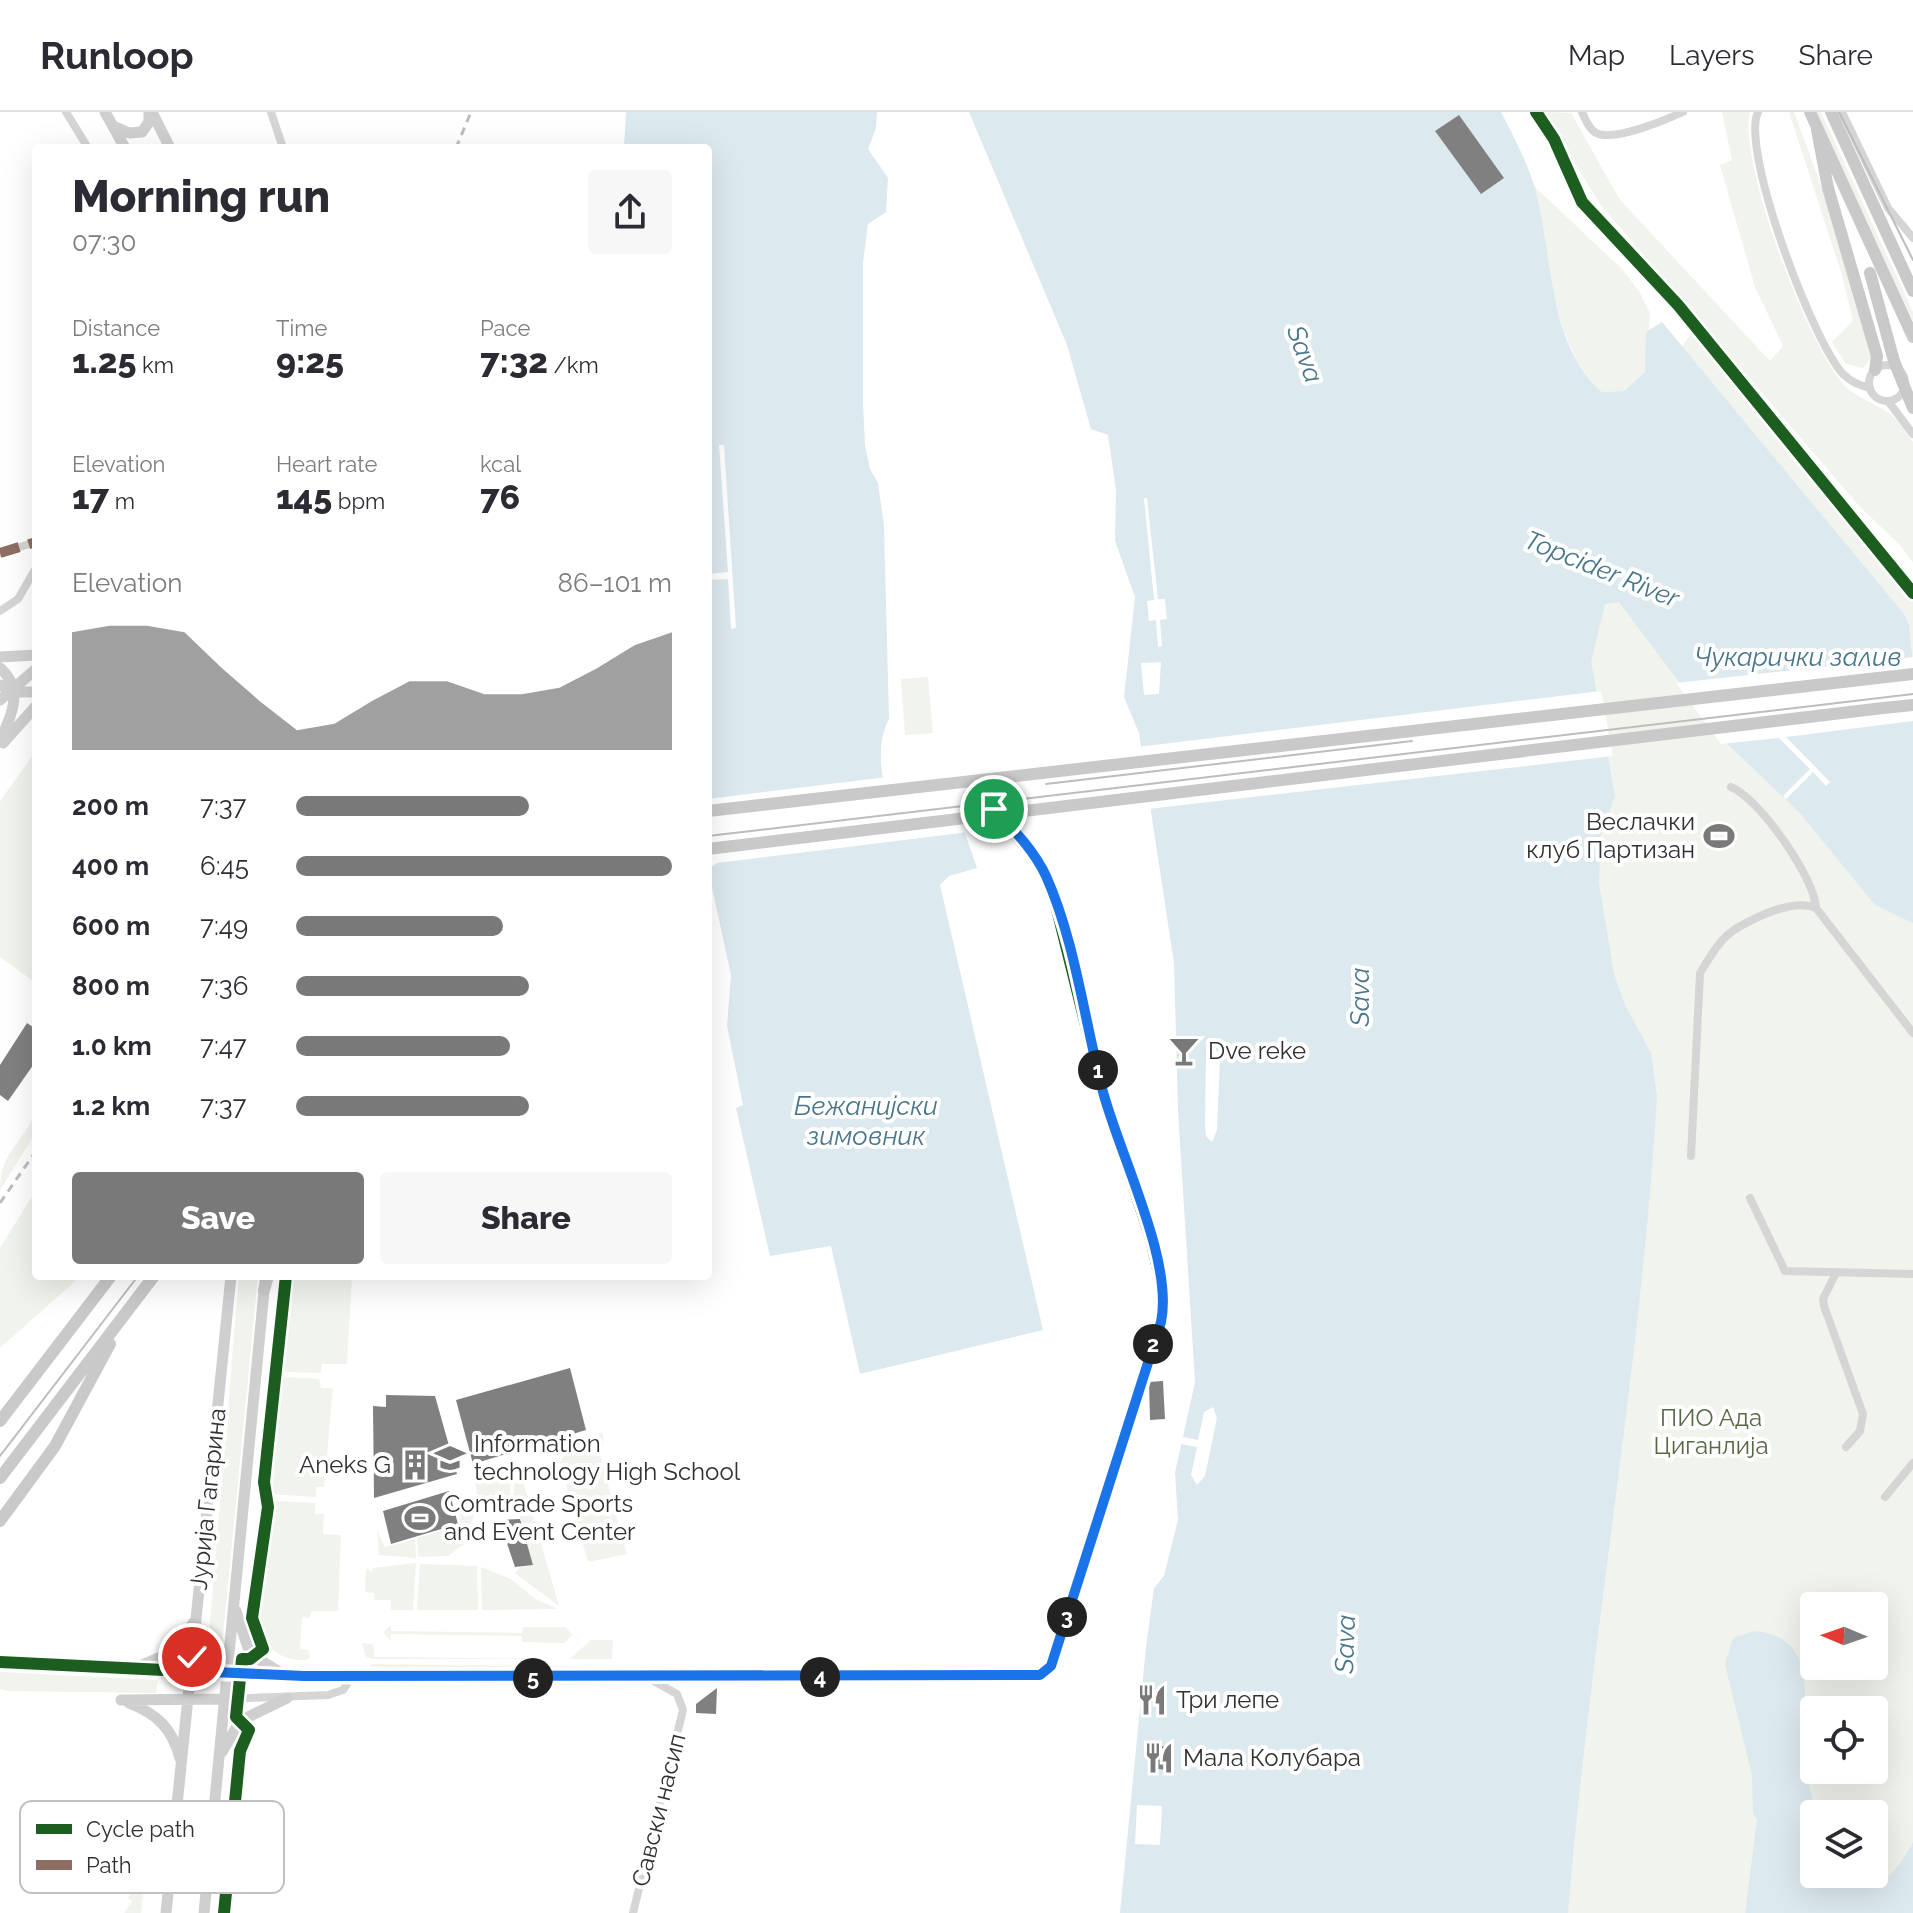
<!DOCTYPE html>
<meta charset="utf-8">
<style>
body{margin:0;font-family:Raleway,sans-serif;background:#f7f7f7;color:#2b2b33;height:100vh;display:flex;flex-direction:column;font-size:30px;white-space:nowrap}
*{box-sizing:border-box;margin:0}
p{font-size:26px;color:#7c7c81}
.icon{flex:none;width:44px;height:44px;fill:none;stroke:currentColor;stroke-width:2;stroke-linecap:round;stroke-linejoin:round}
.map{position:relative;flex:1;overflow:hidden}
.drawer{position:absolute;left:32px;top:32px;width:680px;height:1136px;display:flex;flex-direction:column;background:#fff;border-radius:8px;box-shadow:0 8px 32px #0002}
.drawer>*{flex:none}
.needle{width:52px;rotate:272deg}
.tools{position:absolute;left:1800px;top:1480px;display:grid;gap:16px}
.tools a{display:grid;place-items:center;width:88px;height:88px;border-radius:8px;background:#fff;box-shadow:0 8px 32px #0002;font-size:40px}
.pin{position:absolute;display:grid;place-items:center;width:68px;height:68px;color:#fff;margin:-34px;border:4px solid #fff;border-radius:50%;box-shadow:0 2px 8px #0007}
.km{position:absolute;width:40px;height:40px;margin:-20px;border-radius:50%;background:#222;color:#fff;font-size:22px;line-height:40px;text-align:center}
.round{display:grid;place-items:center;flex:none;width:84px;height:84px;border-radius:8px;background:#f7f7f7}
.head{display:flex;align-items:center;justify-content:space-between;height:136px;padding:0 40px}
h1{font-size:44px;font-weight:800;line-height:60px}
.figures{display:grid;grid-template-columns:repeat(3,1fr);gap:12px;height:136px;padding:8px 40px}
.figures div{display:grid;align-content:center}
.figures b{font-size:34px;font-weight:800}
.figures small{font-size:22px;font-weight:400}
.figures p{font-size:22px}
.chart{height:224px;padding:16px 40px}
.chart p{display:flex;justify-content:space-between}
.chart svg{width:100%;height:144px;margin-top:8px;fill:#797979;opacity:.7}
.primary-button{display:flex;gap:16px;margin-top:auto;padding:16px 40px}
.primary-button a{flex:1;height:92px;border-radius:8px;background:#797979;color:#fff;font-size:32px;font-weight:800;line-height:92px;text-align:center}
.primary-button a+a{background:#f7f7f7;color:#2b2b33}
ul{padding:0 40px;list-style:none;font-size:26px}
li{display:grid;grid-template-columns:128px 96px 1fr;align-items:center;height:60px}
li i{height:20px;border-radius:10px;background:#797979}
header{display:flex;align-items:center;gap:48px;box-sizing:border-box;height:112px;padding:0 40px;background:#fff;border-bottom:2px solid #e1e1e2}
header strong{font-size:38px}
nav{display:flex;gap:44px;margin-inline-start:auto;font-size:28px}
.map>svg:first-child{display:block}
.green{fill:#f1f3ed;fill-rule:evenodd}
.water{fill:#dce9ee}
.pier{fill:#fff}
.building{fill:#808080}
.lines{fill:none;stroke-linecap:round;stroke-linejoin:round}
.street{stroke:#d5d5d5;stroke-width:8}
.secondary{stroke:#cfcfcf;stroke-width:11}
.primary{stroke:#c9c9c9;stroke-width:12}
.tram{stroke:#bdbdbd;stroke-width:2}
.rail{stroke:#bdbdbd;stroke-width:3;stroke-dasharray:8 6;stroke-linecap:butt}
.primary-bridge{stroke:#c9c9c9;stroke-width:12}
.quiet{stroke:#8d6e63;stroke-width:10;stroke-dasharray:20 10;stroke-linecap:butt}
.cycleway-casing{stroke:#fff;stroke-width:17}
.cycleway{stroke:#1b5e20;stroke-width:12}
.route-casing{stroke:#fff;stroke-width:16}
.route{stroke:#1a73e8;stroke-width:10}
.labels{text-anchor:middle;stroke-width:8;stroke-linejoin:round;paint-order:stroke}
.poi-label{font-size:24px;fill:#313131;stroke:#fff;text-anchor:start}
.park-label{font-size:24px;fill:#576844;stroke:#fff}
.street-label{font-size:24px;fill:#313131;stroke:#fff}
.water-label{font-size:26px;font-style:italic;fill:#48768a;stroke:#fff}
.key{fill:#fff;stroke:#c1c1c1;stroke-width:2}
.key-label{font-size:22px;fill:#313131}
</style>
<header>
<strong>Runloop</strong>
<nav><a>Map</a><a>Layers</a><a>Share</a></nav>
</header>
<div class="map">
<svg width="1913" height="1801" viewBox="0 0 1913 1801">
<rect width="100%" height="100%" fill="#fff"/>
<!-- green -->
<path class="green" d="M1548,0L1571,1L1620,88L1770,249L1783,234L1755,175L1720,53L1732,48L1722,0H1750C1737,48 1810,241 1847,276C1858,285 1872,291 1884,298C1897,305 1905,318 1913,330V451L1900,433L1860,395L1600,92L1549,9Z
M1789,0H1794C1824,80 1853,162 1871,246L1863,256L1846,252L1832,230L1853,209L1842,163Z
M1815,0H1821L1913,200V209Z
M1534,74L1623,158L1640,181L1650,201L1645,260L1624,279L1602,280C1552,235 1545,137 1534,74Z
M1696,215L1775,307L1845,399L1892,447L1913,481V1801H1496L1536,436ZM1814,1494H1874V1554H1814ZM1814,1598H1874V1658H1814ZM1814,1702H1874V1762H1814Z
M928,565L933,621L905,623L901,567Z
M36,639V871L0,845V689Z
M36,1000V1020L0,1078C0,1040 21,1034 36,1000Z
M36,1078V1164H81L0,1236V1136Z
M239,1164H258L222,1534L214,1541L208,1534Z
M291,1164H352L347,1252H322L321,1260L317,1261L285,1260L282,1257Z
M285,1265L319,1267L321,1276H333L324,1375H316V1385L272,1382L281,1269Z
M602,1320L604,1333L598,1336L627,1442L588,1450L560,1351L566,1339L592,1331Z
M520,1353L526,1356L520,1359L559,1494L515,1461L521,1455L533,1453L518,1399H512L516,1355Z
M512,1355L508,1400L494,1402L489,1388L484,1398L487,1403L482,1404L475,1371L482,1364Z
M274,1389L315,1391V1402H324L323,1422L341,1423L338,1499H311L310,1506L302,1505L300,1537L308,1538L310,1544L307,1548C283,1549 268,1539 259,1518L270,1393Z
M459,1400L466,1405L474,1401L467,1430L448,1444L418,1445L417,1426L461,1413Z
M377,1418L385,1435L415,1427L416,1446L379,1443Z
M416,1451L413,1498H391V1488H375L374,1481L365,1480L366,1456L372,1461L373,1456Z
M420,1452L477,1454L478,1498H417Z
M481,1455L511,1467L535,1487L558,1497L482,1498Z
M391,1513V1519L522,1521L523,1515H566L572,1523L564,1531L522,1530V1524L391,1522V1529L383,1520Z
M591,1528H613L612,1547H373L366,1545L362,1531L373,1532L374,1545L570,1547Z
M372,1552L622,1555L627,1560L399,1558L369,1554Z
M0,1560L158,1568L156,1581L9,1579L0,1577Z
M148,1738L141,1801H124L132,1789L128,1786L132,1780L124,1771Z"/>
<!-- water -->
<path class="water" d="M626,0H877L876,16L868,37L888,66L886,100L868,112L863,151V292L865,333L870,357L878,371L884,414L889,607C873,635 884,679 893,708L962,713L977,756L949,764L940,773L1043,1218L860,1262L831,1134L770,1144L736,996L743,993L727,914L731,863L708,757L733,741L708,698V36H624Z
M969,0H1501C1513,23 1526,48 1534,73C1554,141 1545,229 1602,280L1624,279L1645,260L1646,220L1662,210L1904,502L1909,513L1913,554V811L1875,793L1799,700L1721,626L1619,490L1605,492L1591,549L1615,684L1601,723L1599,771L1614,862L1625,893L1651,941L1657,984C1641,1257 1590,1528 1568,1801H1120L1146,1535L1154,1476L1164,1464L1178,1408L1175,1361L1195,1270L1178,999L1174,851L1139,621L1124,585L1135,485L1115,429L1116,378L1108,323L1091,317L1067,233Z
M1754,1519C1824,1525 1801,1597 1803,1645C1803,1659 1810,1673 1812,1687C1817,1711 1814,1738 1814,1762C1869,1762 1877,1796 1913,1730V1801H1745L1757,1708L1753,1701L1752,1664L1725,1552L1733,1526Z"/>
<!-- pier -->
<path class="pier" d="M719,333H724L736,516L731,517L728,467L708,468V462L728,460Z
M1144,386H1147L1158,487H1165L1167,507L1160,508L1162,534L1158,535L1156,508L1149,509L1147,489L1154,488Z
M1913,545V609L1786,625L1830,670L1826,674L1813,660L1786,687L1783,684L1810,657L1779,626L1721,632L1676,571Z
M1161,550L1159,582L1144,583L1141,551Z
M1601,579L1613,644L1148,697L1137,635Z
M887,665L901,716L965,711L969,720L708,752L730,739L708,705V687Z
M1213,933L1220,944L1217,1018L1212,1030L1206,1024L1205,1013L1206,942Z
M1213,1295L1217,1306L1205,1364L1197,1373L1191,1363L1197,1335L1181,1332L1183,1325L1198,1328L1204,1300Z
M1137,1693L1162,1694L1160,1733L1135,1732Z"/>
<!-- building -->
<path class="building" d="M1459,3L1504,66L1481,82L1435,19Z
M27,911L36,917V949L8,989L0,983V953Z
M570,1256L586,1318L473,1352L456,1288Z
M1163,1269L1165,1307L1150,1308L1149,1270Z
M386,1283L435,1284L457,1362L374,1386L373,1294L386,1295Z
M449,1379L458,1412L391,1432L383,1399Z
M520,1407L533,1453L515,1455L499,1408Z
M717,1576L716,1602L696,1601V1592Z
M1151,1633L1169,1635L1167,1658L1150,1656Z"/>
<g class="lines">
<!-- street -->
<path class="street" d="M66,0L88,36
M271,0L283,36
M1582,0C1585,7 1589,17 1596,21C1613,30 1666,8 1683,0
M1758,0C1740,38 1813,230 1843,262C1851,270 1859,273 1870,276
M1842,0L1888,96L1913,126
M1869 271a18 18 0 1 1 36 0a18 18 0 1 1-36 0Z
M1888,289L1913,322
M0,441L36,430
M0,499L18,487L36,456
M1731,675C1759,686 1815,766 1816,796
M1691,1044L1700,861C1710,845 1720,826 1737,816C1756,805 1794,786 1816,796L1913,921
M1750,1086L1785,1159L1913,1162
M1835,1163L1823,1187L1824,1194L1863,1302L1860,1319L1846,1335
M1885,1385L1913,1351
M227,1561C496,1575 771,1565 1040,1563L1051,1554L1161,1210C1174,1147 1118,1040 1102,976C1084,906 1075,830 1046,764C1035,740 1016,720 998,701
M224,1587L328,1583L343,1578L352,1564
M633,1801L683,1598L677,1582L652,1568"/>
<!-- secondary -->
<path class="secondary" d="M105,0L125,36
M152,0L170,36
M113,14L129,21L142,20L149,10V0
M0,545L36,543
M0,556C24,577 12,604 0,628
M0,573L14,580H36
M0,588L36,557
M3,631L36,594
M236,1499L250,1542L286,1564
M0,1550L227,1561
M142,1553L170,1541L194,1510
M121,1588L224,1587
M129,1591C157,1602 172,1616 180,1646
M222,1640L240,1609L287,1586
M166,1801L231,1164
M204,1801L265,1169"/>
<!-- primary -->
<path class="primary" d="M1810,0L1913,225
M1831,0L1913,179
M1817,18L1828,76L1877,244L1875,258
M1883,596L1913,593
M708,699L1913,562
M264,1178L268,1164
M0,1309L111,1164
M0,1366L154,1164
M0,1409L55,1334L110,1232"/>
<!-- tram -->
<path class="tram" d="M1839,0L1913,148
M1046,672L1412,629
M708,724L1913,582
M0,1344L138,1164"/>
<!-- rail -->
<path class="rail" d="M456,36L471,0
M0,1091L36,1039"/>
<!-- primary-bridge -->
<path class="primary-bridge" d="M1870,161L1894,249L1913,296
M708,737L1883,596"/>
<!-- quiet -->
<path class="quiet" d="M0,441L36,430"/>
<!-- cycleway casing -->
<g class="cycleway-casing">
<path id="cycleway" d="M1536,0L1554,27L1582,90L1678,193L1913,481
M0,1550L286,1564L1040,1563L1051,1554L1161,1210L1163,1179L1151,1127L1102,978L1054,785L1040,752L994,697
M224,1801L240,1639L249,1618L236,1605L242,1547H250L263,1537L252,1506L268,1395L264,1370L286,1164"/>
</g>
<!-- cycleway -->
<use href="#cycleway" class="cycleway"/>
</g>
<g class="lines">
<!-- route casing -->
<g class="route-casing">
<path id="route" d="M192,1545L191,1559L304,1564L1040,1563L1051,1554L1161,1210C1174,1148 1118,1040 1102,976C1084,906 1075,829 1046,764C1034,738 1013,717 994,697"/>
</g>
<!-- route -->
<use href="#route" class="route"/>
</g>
<!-- icons -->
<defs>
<g id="stadium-bare" transform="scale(2.4)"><path d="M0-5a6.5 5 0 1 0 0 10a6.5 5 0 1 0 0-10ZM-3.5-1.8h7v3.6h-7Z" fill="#797979" stroke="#fff" stroke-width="2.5" paint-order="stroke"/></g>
<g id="bar-bare" transform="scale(2.4)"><path d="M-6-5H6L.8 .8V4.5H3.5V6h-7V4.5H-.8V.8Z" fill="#797979" stroke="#fff" stroke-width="2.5" paint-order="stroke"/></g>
<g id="school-bare" transform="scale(2.4)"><path d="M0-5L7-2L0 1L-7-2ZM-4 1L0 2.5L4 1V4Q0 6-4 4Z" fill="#797979" stroke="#fff" stroke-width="2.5" paint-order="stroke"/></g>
<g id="building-bare" transform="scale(2.4)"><path d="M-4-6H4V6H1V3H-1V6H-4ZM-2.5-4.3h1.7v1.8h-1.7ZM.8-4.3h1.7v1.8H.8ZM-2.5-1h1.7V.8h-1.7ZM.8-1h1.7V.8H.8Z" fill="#797979" stroke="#fff" stroke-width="2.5" paint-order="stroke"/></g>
<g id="restaurant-bare" transform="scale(2.4)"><path d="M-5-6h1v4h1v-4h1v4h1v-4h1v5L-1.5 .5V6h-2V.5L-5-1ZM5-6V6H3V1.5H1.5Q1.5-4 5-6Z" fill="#797979" stroke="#fff" stroke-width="2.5" paint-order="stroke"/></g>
</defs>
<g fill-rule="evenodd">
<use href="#stadium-bare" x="1719" y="724"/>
<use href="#bar-bare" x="1184" y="939"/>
<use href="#school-bare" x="450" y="1346"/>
<use href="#building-bare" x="415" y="1353"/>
<use href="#stadium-bare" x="420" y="1406"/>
<use href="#restaurant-bare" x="1152" y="1588"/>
<use href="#restaurant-bare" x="1159" y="1646"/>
</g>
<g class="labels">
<!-- poi labels -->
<g class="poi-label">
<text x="1695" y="718" text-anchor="end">Веслачки<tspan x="1695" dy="28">клуб Партизан</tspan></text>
<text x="1208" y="947">Dve reke</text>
<text x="474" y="1340">Information<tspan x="474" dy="28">technology High School</tspan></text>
<text x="391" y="1361" text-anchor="end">Aneks G</text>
<text x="444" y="1400">Comtrade Sports<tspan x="444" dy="28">and Event Center</tspan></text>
<text x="1176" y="1596">Три лепе</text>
<text x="1183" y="1654">Мала Колубара</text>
</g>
<!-- park labels -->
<g class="park-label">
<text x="1711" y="1314">ПИО Ада<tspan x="1711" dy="28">Циганлија</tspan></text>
</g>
<!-- street labels -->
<g class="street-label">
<text transform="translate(208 1387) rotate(-84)" y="8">Јурија Гагарина</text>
<text transform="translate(659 1698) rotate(-76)" y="8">Савски насип</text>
</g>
<!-- water labels -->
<g class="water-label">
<text transform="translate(1305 242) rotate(70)" y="9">Sava</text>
<text transform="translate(1602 457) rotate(22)" y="9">Topcider River</text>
<text x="1798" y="554">Чукарички залив</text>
<text transform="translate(1360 885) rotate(-90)" y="9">Sava</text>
<text x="866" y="1003">Бежанијски<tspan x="866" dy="30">зимовник</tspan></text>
<text transform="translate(1345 1532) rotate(-88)" y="9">Sava</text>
</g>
</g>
<!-- legend -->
<rect x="20" y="1689" width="264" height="92" rx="12" class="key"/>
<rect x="36" y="1712" width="36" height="10" fill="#1b5e20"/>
<rect x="36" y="1748" width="36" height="10" fill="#8d6e63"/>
<g class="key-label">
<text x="86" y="1725">Cycle path</text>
<text x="86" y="1761">Path</text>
</g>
</svg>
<div class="tools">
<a><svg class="needle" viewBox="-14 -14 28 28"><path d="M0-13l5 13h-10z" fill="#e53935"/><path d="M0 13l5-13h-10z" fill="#7c7c81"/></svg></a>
<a><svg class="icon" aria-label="locate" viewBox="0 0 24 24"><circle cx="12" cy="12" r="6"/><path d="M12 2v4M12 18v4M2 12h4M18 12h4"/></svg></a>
<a><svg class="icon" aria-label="layers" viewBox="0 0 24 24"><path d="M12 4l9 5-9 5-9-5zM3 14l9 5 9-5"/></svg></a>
</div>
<div class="pin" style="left:994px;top:697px;background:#1e9e55"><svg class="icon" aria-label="arrive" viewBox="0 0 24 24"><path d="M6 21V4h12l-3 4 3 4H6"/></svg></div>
<div class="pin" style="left:192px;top:1545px;background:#d93025"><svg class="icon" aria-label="check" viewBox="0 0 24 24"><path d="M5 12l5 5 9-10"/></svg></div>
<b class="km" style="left:1098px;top:958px">1</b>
<b class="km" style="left:1153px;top:1232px">2</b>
<b class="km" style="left:1067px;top:1505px">3</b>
<b class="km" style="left:820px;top:1565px">4</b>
<b class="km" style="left:533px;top:1566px">5</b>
<section class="drawer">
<div class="head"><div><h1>Morning run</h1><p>07:30</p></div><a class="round"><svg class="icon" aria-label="share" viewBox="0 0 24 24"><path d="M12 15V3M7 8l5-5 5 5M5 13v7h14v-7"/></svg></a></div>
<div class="figures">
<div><p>Distance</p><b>1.25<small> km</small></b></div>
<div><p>Time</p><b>9:25</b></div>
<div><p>Pace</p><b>7:32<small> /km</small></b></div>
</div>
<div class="figures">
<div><p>Elevation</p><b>17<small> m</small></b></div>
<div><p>Heart rate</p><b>145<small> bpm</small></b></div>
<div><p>kcal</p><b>76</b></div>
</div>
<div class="chart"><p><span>Elevation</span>86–101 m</p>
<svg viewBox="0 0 160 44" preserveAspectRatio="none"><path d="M0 44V8L10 6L20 6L30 8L40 19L50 29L60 38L70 36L80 29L90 23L100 23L110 27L120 27L130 25L140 19L150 12L160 8V44z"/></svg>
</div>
<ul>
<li><b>200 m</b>7:37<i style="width:62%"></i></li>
<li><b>400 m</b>6:45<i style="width:100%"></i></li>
<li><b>600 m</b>7:49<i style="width:55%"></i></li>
<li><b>800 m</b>7:36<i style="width:62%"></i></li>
<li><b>1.0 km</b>7:47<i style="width:57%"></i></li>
<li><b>1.2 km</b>7:37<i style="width:62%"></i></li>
</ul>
<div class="primary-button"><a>Save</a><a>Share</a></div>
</section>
</div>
